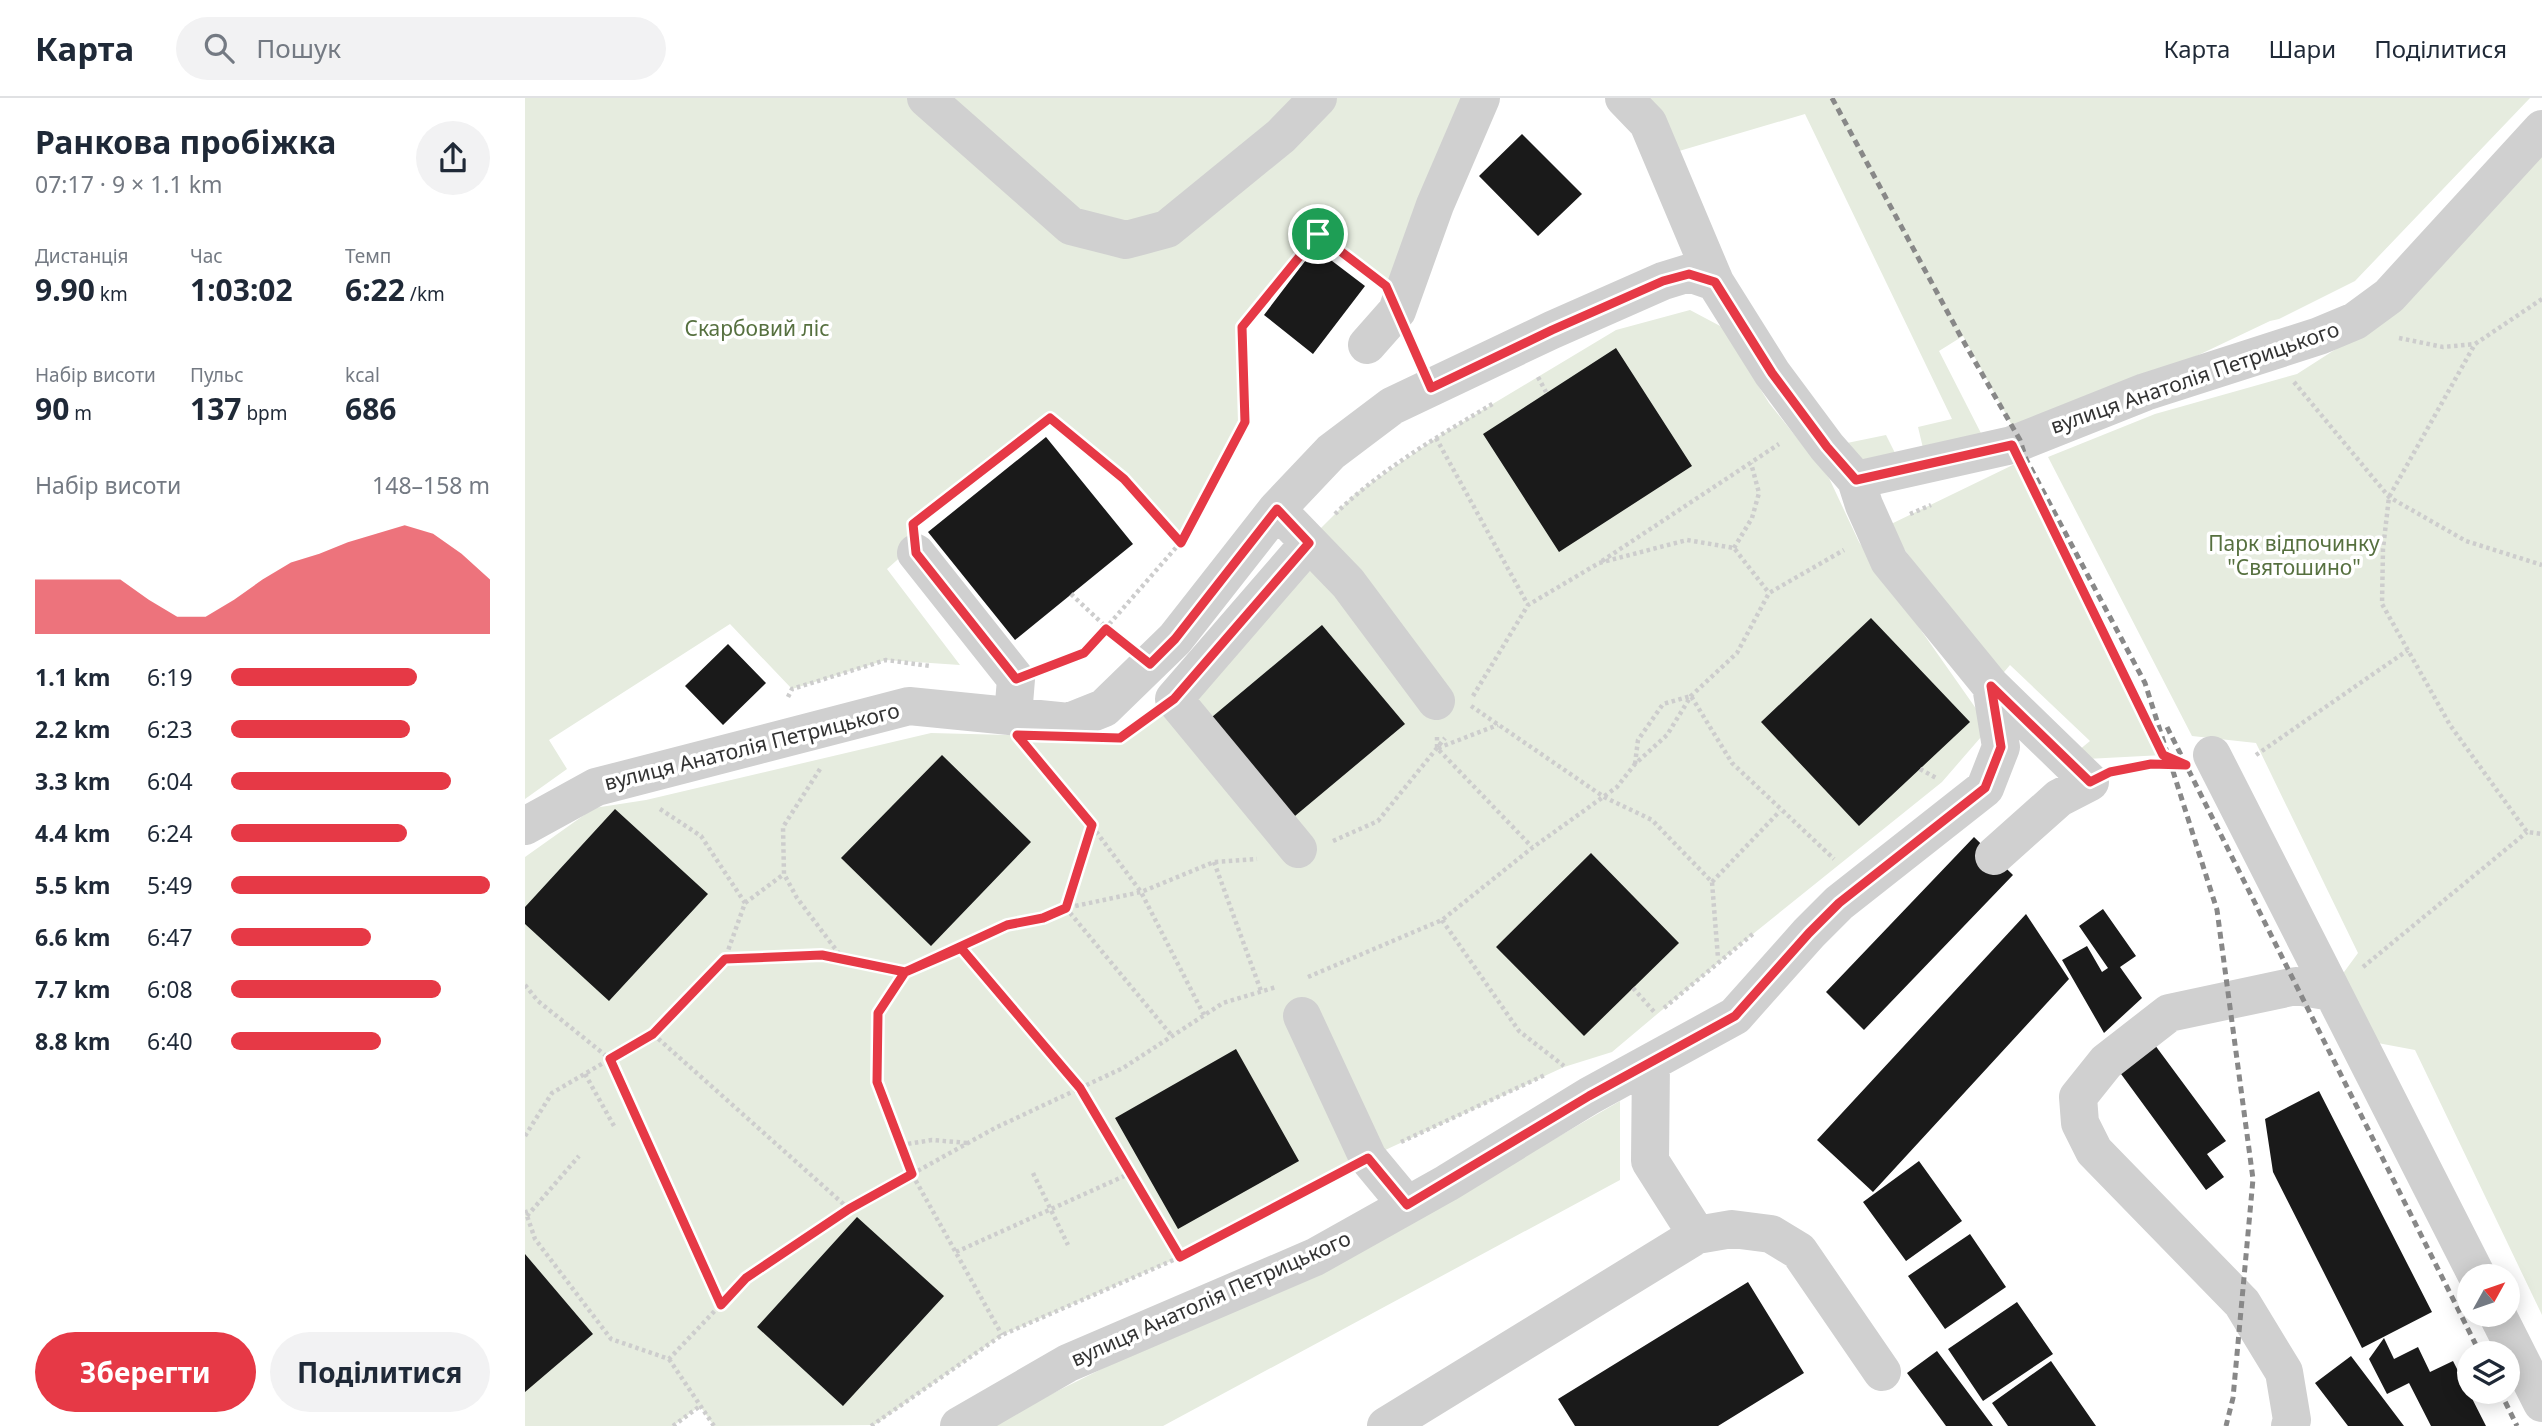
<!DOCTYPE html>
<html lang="uk">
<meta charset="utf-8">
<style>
body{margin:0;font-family:"Noto Sans",sans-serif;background:#f2f2f3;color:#1f2937;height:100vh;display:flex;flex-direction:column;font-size:26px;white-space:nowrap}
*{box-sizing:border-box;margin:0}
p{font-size:23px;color:#747a83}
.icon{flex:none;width:38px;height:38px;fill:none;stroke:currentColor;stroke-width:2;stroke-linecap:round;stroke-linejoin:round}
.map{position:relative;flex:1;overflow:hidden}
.panel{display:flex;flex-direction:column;background:#fff;width:525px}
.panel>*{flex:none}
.needle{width:46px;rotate:50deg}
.fabs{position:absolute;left:1932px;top:1166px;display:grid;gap:14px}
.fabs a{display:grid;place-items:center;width:63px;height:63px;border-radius:50%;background:#fff;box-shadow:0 4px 18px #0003;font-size:35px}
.pin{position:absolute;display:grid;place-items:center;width:60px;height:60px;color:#fff;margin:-30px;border:4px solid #fff;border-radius:50%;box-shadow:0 2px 7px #0007}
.round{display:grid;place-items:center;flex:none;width:74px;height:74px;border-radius:37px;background:#f2f2f3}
.summary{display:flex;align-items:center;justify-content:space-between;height:119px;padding:0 35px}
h1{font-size:32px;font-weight:700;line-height:52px}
.figures{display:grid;grid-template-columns:repeat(3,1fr);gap:10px;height:119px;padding:7px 35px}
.figures div{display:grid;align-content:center}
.figures b{font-size:30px;font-weight:700}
.figures small{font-size:19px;font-weight:400}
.figures p{font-size:19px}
.chart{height:196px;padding:14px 35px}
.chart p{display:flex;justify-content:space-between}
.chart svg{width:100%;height:126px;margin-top:7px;fill:#e63946;opacity:.7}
.button{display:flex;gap:14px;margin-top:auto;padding:14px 35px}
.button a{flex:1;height:80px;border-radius:42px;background:#e63946;color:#fff;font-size:28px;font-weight:700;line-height:80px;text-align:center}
.button a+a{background:#f2f2f3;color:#1f2937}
ul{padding:0 35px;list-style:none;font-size:23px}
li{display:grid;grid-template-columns:112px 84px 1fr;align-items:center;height:52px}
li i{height:18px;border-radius:9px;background:#e63946}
header{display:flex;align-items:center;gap:42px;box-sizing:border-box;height:98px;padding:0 35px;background:#fff;border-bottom:2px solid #e0e1e3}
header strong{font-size:33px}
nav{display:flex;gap:38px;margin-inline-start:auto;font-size:24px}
.search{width:490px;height:63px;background:#f2f2f3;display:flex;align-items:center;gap:18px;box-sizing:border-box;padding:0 24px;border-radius:38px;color:#747a83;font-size:26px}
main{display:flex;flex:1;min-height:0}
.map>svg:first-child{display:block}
.green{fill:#e6ecdf}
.building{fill:#1a1a1a}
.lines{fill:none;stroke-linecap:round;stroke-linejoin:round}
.path{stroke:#cdcdcd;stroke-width:4.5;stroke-dasharray:3.5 3.5;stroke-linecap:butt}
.minor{stroke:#d0d0d0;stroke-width:38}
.rail{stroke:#888;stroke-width:5;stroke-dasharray:7 5;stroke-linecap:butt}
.route-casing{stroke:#fff;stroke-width:14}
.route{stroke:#e63946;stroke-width:9}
.labels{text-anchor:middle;stroke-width:7;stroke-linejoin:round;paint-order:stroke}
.park-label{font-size:21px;fill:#56703f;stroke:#fff}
.street-label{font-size:21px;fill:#333;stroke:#fff}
</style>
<header>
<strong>Карта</strong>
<div class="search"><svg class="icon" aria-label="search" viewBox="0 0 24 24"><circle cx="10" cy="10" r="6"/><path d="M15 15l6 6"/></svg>Пошук</div>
<nav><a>Карта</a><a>Шари</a><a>Поділитися</a></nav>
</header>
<main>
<section class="panel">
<div class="summary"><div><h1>Ранкова пробіжка</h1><p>07:17 · 9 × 1.1 km</p></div><a class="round"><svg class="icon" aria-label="share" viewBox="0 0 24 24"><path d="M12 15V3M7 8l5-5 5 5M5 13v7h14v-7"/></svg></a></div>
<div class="figures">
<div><p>Дистанція</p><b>9.90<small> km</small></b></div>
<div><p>Час</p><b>1:03:02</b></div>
<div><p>Темп</p><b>6:22<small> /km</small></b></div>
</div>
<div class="figures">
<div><p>Набір висоти</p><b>90<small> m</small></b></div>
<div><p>Пульс</p><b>137<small> bpm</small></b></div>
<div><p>kcal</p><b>686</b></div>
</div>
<div class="chart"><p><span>Набір висоти</span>148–158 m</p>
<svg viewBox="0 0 160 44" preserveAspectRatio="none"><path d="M0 44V25L10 25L20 25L30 25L40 32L50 38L60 38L70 32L80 25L90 19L100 16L110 12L120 9L130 6L140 9L150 16L160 25V44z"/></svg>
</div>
<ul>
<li><b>1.1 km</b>6:19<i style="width:72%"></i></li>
<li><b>2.2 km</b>6:23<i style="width:69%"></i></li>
<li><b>3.3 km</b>6:04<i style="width:85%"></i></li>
<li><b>4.4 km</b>6:24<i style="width:68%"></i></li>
<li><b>5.5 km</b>5:49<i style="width:100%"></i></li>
<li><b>6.6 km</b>6:47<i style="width:54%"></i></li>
<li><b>7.7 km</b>6:08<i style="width:81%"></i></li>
<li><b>8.8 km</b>6:40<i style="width:58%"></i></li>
</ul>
<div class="button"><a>Зберегти</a><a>Поділитися</a></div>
</section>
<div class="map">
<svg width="2017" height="1328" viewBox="0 0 2017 1328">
<rect width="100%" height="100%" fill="#fff"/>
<!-- green -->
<path class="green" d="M0,0H946L861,188L793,136L717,229L720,324L655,445L599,381L525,320L388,425L380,455L362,471L435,567L361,562L267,591L205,526L24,642L42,671L0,701Z
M1117,0H2005L1830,183L1754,221L1745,223L1495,342L1438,238L1414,253L1461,345L1398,350L1393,329L1427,321L1280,16L1144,56Z
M2017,58V1217L1890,952L1842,943L1811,885L1833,855L1731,645L1667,638L1523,359L1630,316L1772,276L1875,210Z
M1165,212L1197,229L1244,305L1304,380L1334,444L1452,612L1456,639L1417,684L1218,844L1087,954L1039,969L843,1060L669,1153L477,1237L349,1327L189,1328L175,1308L148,1328H0V759L69,710L121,702L406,635L595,640L649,601L795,431L830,396L911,340L1091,232Z
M1361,337L1375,365L1341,372L1322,345Z
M1494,364L1638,657L1542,662L1565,643L1485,567L1474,580L1362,428Z
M1095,1003V1082L638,1328H462L615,1252L882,1126Z"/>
<!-- building -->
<path class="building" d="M997,36L1057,96L1013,138L954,78Z
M790,150L840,188L788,256L739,217Z
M1091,250L1167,368L1034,454L958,336Z
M521,339L608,446L490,542L403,434Z
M1346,520L1445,624L1334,728L1236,624Z
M797,527L880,626L764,723L681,624Z
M203,546L241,585L198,627L160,588Z
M417,657L506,744L406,848L316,760Z
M90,711L183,796L84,903L0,826V809Z
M1449,739L1488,777L1339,932L1301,894Z
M1066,755L1154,845L1059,938L971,849Z
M1578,811L1611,858L1595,869L1617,900L1579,935L1537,862L1562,848L1577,874L1583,870L1554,828Z
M1501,816L1544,881L1348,1094L1292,1042Z
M1624,939L1701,1043L1682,1056L1699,1079L1681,1092L1588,965Z
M711,951L774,1063L653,1131L590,1020Z
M1794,993L1907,1214L1837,1250L1748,1074L1740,1021Z
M1394,1063L1437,1123L1381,1163L1338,1104Z
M332,1119L419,1198L318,1308L232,1229Z
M1445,1136L1481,1189L1420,1231L1383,1178Z
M0,1156L68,1236L0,1294Z
M1223,1184L1279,1275L1193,1328H1050L1033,1301Z
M1492,1204L1528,1256L1458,1303L1423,1251Z
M1859,1240L1869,1261L1893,1249L1905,1274L1928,1263L1961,1328H1906L1884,1285L1862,1296L1844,1261Z
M1412,1253L1468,1328H1421L1382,1275Z
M1826,1258L1879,1328H1823L1790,1285Z
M1526,1263L1571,1328H1483L1467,1305Z"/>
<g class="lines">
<!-- path -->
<path class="path" d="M2017,201L1950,246L1864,399L1858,451L1857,506L1925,627L2002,734L2017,736
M1874,240L1918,249L1950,246
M1013,279L1021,294
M1769,284L1864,399L1941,443L2017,467
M911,340L1003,507
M1501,380L1638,657L1651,663
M810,416C856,371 914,338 969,305
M1385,416L1406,407
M398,418L525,320L599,381L655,445
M1209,450L1227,420L1234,395L1226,365
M1077,463L1254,346
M546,496L596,543
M523,569L559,555L655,445L720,324L717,229L793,136L846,176
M948,598L1003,507L1074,465L1162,442L1209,450L1244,495
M263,599L267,591L361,562L405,568
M946,608L1079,699L1127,722L1187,784L1193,860
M912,639V650L1007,749
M913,650L973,627
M1731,657L1883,552
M510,659L567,727L541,810L647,938
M1110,666L1113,642L1138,606L1166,598L1207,665L1309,761
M295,671L258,729L259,776L272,800L318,861
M1395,671L1413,681
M1599,671L1626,666L1653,668
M135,711L176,738L220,805L200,861
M567,728L616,794L679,917
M808,743L853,723L920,640
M689,764L736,893
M1187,784L1255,713
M220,805L259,776
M917,822L994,933L1039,968
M436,850L555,990L655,1159
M1838,869L2002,734
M380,874L353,915L352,983L387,1076L477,1237
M783,879L917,822L1007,750L1092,689L1110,666L1142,637L1166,598L1212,555L1244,495L1319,452
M0,887L13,903L85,961L196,1207
M1108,890L1131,916
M1139,910L1229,835
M128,936L324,1111
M60,976L89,1028
M0,1038L27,995L128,936L200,861L297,857L380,874L482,827L518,820L541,810L616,794L689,764L732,761
M876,1044L1020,977
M376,1047L407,1042L443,1045
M508,1075L543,1147
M0,1112L10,1141L86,1241L144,1261L221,1180L324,1111L470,1030L598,970L698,905L751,889
M2,1118L54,1058
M431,1154L606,1075
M144,1261L189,1328
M148,1328L175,1308
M346,1328L477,1237L669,1153L809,1077"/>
<!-- minor -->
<path class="minor" d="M401,0L546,128L601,142L642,131L756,38L793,0
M842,247L872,213L910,107L956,0
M1331,382L1487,347L1620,294L1794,238L1830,223L1864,198L2017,31
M766,426L823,485L911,603
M391,455L491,581L488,618
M1466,588L1565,684L1534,700L1469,758
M1687,657L1952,1178
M0,728L71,689L384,608L544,624L579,610L650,541L752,411L806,354L867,308L1027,232L1138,183L1164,175L1190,184
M773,751L649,601L784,445
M777,918L843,1060L882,1107
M1126,965L1125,1063L1172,1137
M1972,1216L2017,1305
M434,1328L543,1265L790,1159L922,1085L1064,998L1210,918L1284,835L1314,805L1460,690L1476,649L1466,588L1364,463L1339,407L1331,382L1302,349L1247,275L1190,184L1123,25L1099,0
M861,1328L1172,1137L1207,1131L1246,1136L1274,1153L1357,1274
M1765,1328L1767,1322L1759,1274L1717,1205L1569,1053L1555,1025L1553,999L1581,964L1644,915L1771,888L1807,894"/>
<!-- rail -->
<path class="rail" d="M1307,0L1436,239L1495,342L1501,361L1620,585L1692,812L1728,1081L1708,1300L1701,1328
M1642,629L1955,1255
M1975,1293L1992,1328"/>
</g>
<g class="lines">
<!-- route casing -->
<g class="route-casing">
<path id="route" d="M793,136L717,229L720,324L656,445L599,381L525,320L388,426L391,455L491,581L559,555L581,531L625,566L650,541L752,411L784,445L649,601L595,640L492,637L567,727L541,810L518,820L482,827L380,874L353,915L352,984L387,1076L324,1111L221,1180L196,1207L85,961L128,936L200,861L297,857L380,874L436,850L555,990L655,1159L843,1060L882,1107L1064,998L1210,918L1284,835L1314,805L1460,690L1476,649L1466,588L1565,684L1585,674L1626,666L1661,667L1638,657L1487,347L1331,382L1302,349L1247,275L1190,184L1164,176L1138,183L1027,232L906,290L861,188L793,136"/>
</g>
<!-- route -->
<use href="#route" class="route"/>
</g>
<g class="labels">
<!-- park labels -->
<g class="park-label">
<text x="232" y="238">Скарбовий ліс</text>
<text x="1769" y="453">Парк відпочинку<tspan x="1769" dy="24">"Святошино"</tspan></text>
</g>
<!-- street labels -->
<g class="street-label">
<text transform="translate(1670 280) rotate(-19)" y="7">вулиця Анатолія Петрицького</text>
<text transform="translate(227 649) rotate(-14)" y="7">вулиця Анатолія Петрицького</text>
<text transform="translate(686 1201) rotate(-24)" y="7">вулиця Анатолія Петрицького</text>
</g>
</g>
</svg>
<div class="fabs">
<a><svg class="needle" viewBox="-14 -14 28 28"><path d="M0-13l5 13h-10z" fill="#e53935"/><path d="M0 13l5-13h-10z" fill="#747a83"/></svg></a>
<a><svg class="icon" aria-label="layers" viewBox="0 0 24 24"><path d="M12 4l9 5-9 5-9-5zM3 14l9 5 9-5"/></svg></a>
</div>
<div class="pin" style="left:793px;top:136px;background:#1e9e55"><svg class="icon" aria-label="arrive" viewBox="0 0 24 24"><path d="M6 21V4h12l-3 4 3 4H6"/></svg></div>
</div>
</main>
